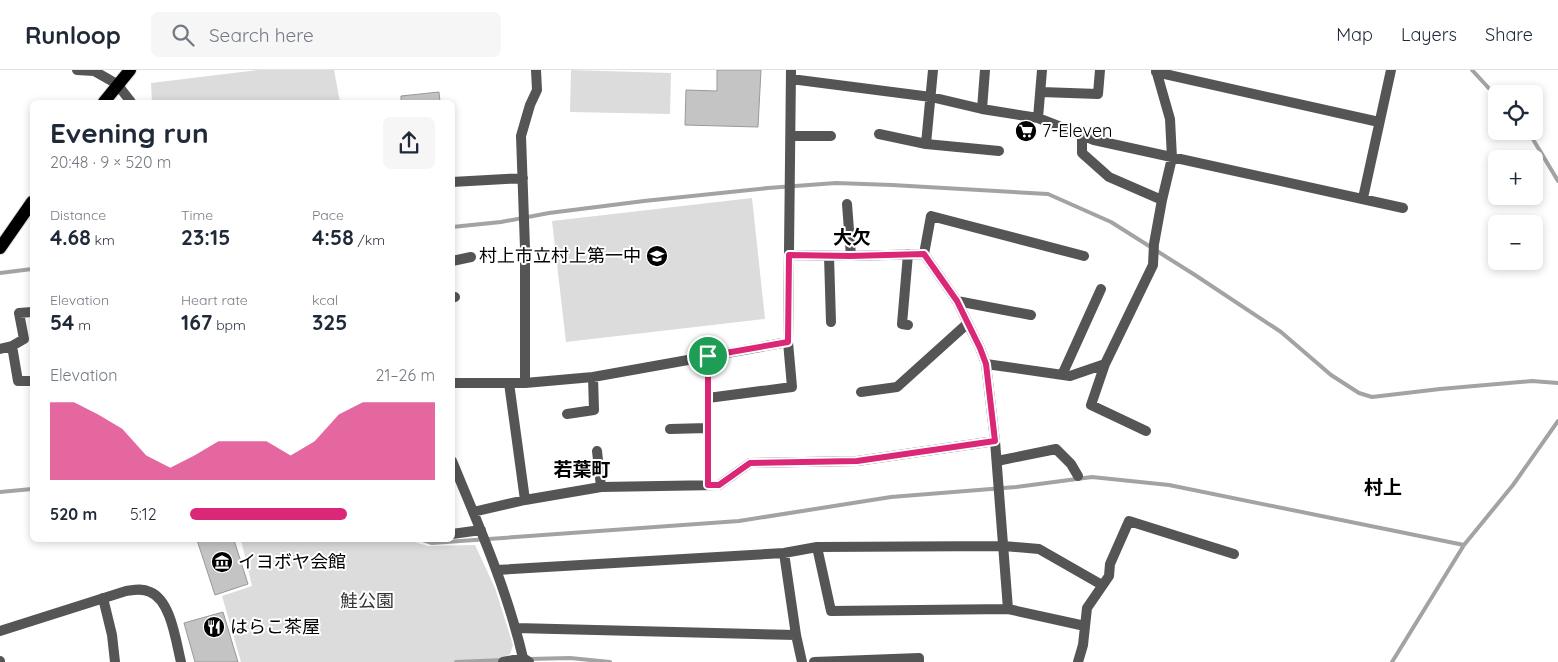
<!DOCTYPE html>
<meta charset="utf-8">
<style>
body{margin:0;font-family:Quicksand,"Noto Sans JP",sans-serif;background:#f6f6f7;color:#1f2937;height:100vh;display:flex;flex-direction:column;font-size:19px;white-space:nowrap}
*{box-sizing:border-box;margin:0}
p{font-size:16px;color:#747a83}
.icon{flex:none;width:28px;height:28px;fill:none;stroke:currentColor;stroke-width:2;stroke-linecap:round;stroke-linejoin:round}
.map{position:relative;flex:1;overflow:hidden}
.panel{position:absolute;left:30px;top:30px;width:425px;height:442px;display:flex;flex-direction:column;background:#fff;border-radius:8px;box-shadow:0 2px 8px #0003}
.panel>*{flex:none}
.controls{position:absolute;left:1488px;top:15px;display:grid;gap:10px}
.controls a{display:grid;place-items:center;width:55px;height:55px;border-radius:8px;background:#fff;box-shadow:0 2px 8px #0003;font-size:25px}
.pin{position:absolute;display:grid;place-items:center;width:42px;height:42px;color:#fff;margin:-21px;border:2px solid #fff;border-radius:50%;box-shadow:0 1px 5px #0007}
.round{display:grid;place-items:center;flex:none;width:52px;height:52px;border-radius:8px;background:#f6f6f7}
.headline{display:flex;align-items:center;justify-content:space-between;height:85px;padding:0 20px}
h1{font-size:28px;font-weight:700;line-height:38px}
.metrics{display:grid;grid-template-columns:repeat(3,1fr);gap:8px;height:85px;padding:5px 20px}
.metrics div{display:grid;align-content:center}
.metrics b{font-size:21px;font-weight:700}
.metrics small{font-size:14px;font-weight:400}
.metrics p{font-size:14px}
.chart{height:140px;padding:10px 20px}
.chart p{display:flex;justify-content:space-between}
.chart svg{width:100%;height:90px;margin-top:5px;fill:#db2777;opacity:.7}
ul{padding:0 20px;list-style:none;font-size:16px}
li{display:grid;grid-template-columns:80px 60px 1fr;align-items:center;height:38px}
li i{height:12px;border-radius:6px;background:#db2777}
header{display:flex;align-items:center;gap:30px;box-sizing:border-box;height:70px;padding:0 25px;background:#fff;border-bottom:1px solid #e0e1e3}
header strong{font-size:24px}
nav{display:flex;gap:28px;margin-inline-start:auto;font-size:18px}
.search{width:350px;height:45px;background:#f6f6f7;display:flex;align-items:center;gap:12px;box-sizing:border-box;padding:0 18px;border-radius:8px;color:#747a83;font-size:19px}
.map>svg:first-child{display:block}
.green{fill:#dcdcdc}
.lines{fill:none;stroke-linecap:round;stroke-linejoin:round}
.stream{stroke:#a3a3a3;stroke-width:4}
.building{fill:#c4c4c4;stroke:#999}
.primary-casing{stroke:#dbdbdb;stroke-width:14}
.minor{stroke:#555;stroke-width:10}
.tertiary{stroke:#555;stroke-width:10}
.primary{stroke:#000;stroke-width:12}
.route-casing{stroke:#fff;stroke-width:10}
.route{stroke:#db2777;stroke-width:6}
.labels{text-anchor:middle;stroke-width:4;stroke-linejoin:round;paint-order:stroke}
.poi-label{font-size:18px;fill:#000;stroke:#fff;text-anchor:start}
.park-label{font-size:18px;fill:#333;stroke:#fff}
.neighbourhood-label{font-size:19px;font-weight:bold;fill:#000;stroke:#fff}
</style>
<header>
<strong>Runloop</strong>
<div class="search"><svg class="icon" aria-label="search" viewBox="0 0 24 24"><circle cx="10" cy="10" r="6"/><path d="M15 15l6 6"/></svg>Search here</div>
<nav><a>Map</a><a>Layers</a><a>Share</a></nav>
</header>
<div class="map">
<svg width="1558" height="592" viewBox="0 0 1558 592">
<rect width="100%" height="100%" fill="#fff"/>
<!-- green -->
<path class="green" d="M258,0H334L340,32H152L151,13Z
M571,0L671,3L670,44L570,42Z
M752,128L765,249L566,272L552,151Z
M241,470H408L428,476L475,475L495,518L513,575L510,584L495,592H241L222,526L252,516Z"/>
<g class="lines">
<!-- stream -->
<path class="stream" d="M1472,0L1496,26
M1528,61L1558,111
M452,157L501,152L549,143L644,131L768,118L836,113L892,115L1048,124L1111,152L1195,205L1281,262L1331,305L1359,323L1372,327L1440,319L1532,311L1558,313
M0,203L32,199
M0,422L32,419
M423,470L432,473L739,451L891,427L1016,417L1092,407L1169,415L1464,475
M528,589L570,588L610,592
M456,592L503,590
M1392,592L1464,475L1513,415L1558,351"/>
</g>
<!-- building -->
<path class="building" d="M717,0H761L758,57L685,55L686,20L717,21Z
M439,22L440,32H401V26Z
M197,470H234L248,514L215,525Z
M223,542L238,592H195L184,553Z"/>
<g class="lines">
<!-- primary casing -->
<g class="primary-casing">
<path id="primary" d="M104,32L130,0
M0,178L32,132"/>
</g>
<!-- minor -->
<path class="minor" d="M77,0L94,1L117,14L131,32
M933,0L926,74L999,81
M1156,2L1379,52
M791,9L931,27L982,39L1038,48L1094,70L1403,138
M1041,22L1098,24L1100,0
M982,39L985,0
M1038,48L1042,0
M879,64L926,74
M791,66H831
M1082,66V83L1109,107L1162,130L1172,88L1170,49L1156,0
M452,112L523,108
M1363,128L1391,0
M847,134L851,186
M908,184L902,254L908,255
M924,184L931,146L1084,186
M789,185L851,186L924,184L957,231L980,278L986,294L995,371L1008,539
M829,186L831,252
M452,191L471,187
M452,228L455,227
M957,231L1031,245
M12,276L18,311H32
M0,279L12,276L24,269L19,243L32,242
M708,286V415
M986,294L1070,306L1105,294L1091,335L1146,361
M1105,294L1153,195L1154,174L1162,130
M1062,305L1101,219
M452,313H525L593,307L788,272L791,0
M509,313L525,430
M525,313V178L521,66L530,35L537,20L536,0
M861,322L897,317L968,253
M708,328L792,317L788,272
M567,344L594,340L593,307
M670,359L708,358
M597,381L601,417
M452,391C479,456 507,519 523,588
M997,391L1056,379L1071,394L1078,406
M473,442L525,430L601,417L719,415L750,393L857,391L995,371
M452,464L481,460
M817,477L831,541L1008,539L1085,556
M784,483L796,565
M497,500L784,483L817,477L1004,476L1039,479L1102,515
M103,528L112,565L115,592
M516,558L796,565L802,592
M0,591V592
M503,592L523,588L529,592
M814,592L919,588V592
M1078,592L1083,575L1087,538L1109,506L1110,494L1129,451L1234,484"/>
<!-- tertiary -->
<path class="tertiary" d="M0,561L126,521C134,520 142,518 150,522C171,530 176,572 181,592"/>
<!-- primary -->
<use href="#primary" class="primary"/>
</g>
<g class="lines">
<!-- route casing -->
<g class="route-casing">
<path id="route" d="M924,184L957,231L980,278L986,294L995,371L857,391L750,393L719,415H708V286L788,272L789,185L850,186Z"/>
</g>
<!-- route -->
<use href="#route" class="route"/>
</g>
<!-- icons -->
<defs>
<g id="supermarket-disc" transform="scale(1.125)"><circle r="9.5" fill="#000" stroke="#fff"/><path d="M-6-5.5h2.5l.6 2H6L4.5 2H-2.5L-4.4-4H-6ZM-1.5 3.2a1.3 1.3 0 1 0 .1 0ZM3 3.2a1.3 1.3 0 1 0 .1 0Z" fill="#fff"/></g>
<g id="school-disc" transform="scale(1.125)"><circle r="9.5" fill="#000" stroke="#fff"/><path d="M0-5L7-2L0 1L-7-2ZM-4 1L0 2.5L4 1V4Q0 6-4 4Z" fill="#fff"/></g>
<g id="museum-disc" transform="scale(1.125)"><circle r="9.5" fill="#000" stroke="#fff"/><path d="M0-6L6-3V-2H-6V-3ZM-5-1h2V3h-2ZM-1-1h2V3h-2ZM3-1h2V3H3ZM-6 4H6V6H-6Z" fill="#fff"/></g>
<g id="restaurant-disc" transform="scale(1.125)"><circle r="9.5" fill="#000" stroke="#fff"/><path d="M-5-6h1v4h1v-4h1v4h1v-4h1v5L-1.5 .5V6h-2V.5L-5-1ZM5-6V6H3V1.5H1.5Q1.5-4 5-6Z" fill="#fff"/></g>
</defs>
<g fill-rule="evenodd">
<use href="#supermarket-disc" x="1026" y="61"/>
<use href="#school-disc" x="657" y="186"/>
<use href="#museum-disc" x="222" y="492"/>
<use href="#restaurant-disc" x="214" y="557"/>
</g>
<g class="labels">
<!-- poi labels -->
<g class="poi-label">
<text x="1042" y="67">7-Eleven</text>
<text x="641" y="192" text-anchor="end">村上市立村上第一中</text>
<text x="238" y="498">イヨボヤ会館</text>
<text x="230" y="563">はらこ茶屋</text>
</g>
<!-- park labels -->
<g class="park-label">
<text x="367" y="537">鮭公園</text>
</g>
<!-- neighbourhood labels -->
<g class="neighbourhood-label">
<text x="852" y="174">大欠</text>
<text x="582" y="406">若葉町</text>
<text x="1383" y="424">村上</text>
</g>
</g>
</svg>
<div class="controls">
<a><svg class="icon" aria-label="locate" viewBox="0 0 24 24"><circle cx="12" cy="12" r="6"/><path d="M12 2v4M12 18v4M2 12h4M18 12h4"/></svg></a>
<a>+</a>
<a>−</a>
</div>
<div class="pin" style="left:708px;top:286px;background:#1e9e55"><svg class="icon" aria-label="arrive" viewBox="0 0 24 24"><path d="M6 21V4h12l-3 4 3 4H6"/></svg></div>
<section class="panel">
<div class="headline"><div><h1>Evening run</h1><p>20:48 · 9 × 520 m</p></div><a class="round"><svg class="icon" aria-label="share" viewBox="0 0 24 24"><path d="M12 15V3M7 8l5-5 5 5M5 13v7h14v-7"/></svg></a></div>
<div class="metrics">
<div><p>Distance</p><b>4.68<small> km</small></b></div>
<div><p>Time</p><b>23:15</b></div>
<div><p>Pace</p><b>4:58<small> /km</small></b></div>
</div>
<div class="metrics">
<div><p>Elevation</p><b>54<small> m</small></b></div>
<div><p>Heart rate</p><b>167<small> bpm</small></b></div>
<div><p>kcal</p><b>325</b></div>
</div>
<div class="chart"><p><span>Elevation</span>21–26 m</p>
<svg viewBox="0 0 160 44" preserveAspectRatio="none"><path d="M0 44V6L10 6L20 12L30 19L40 32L50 38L60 32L70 25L80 25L90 25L100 32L110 25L120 12L130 6L140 6L150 6L160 6V44z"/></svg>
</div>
<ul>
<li><b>520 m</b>5:12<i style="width:64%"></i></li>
</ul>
</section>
</div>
